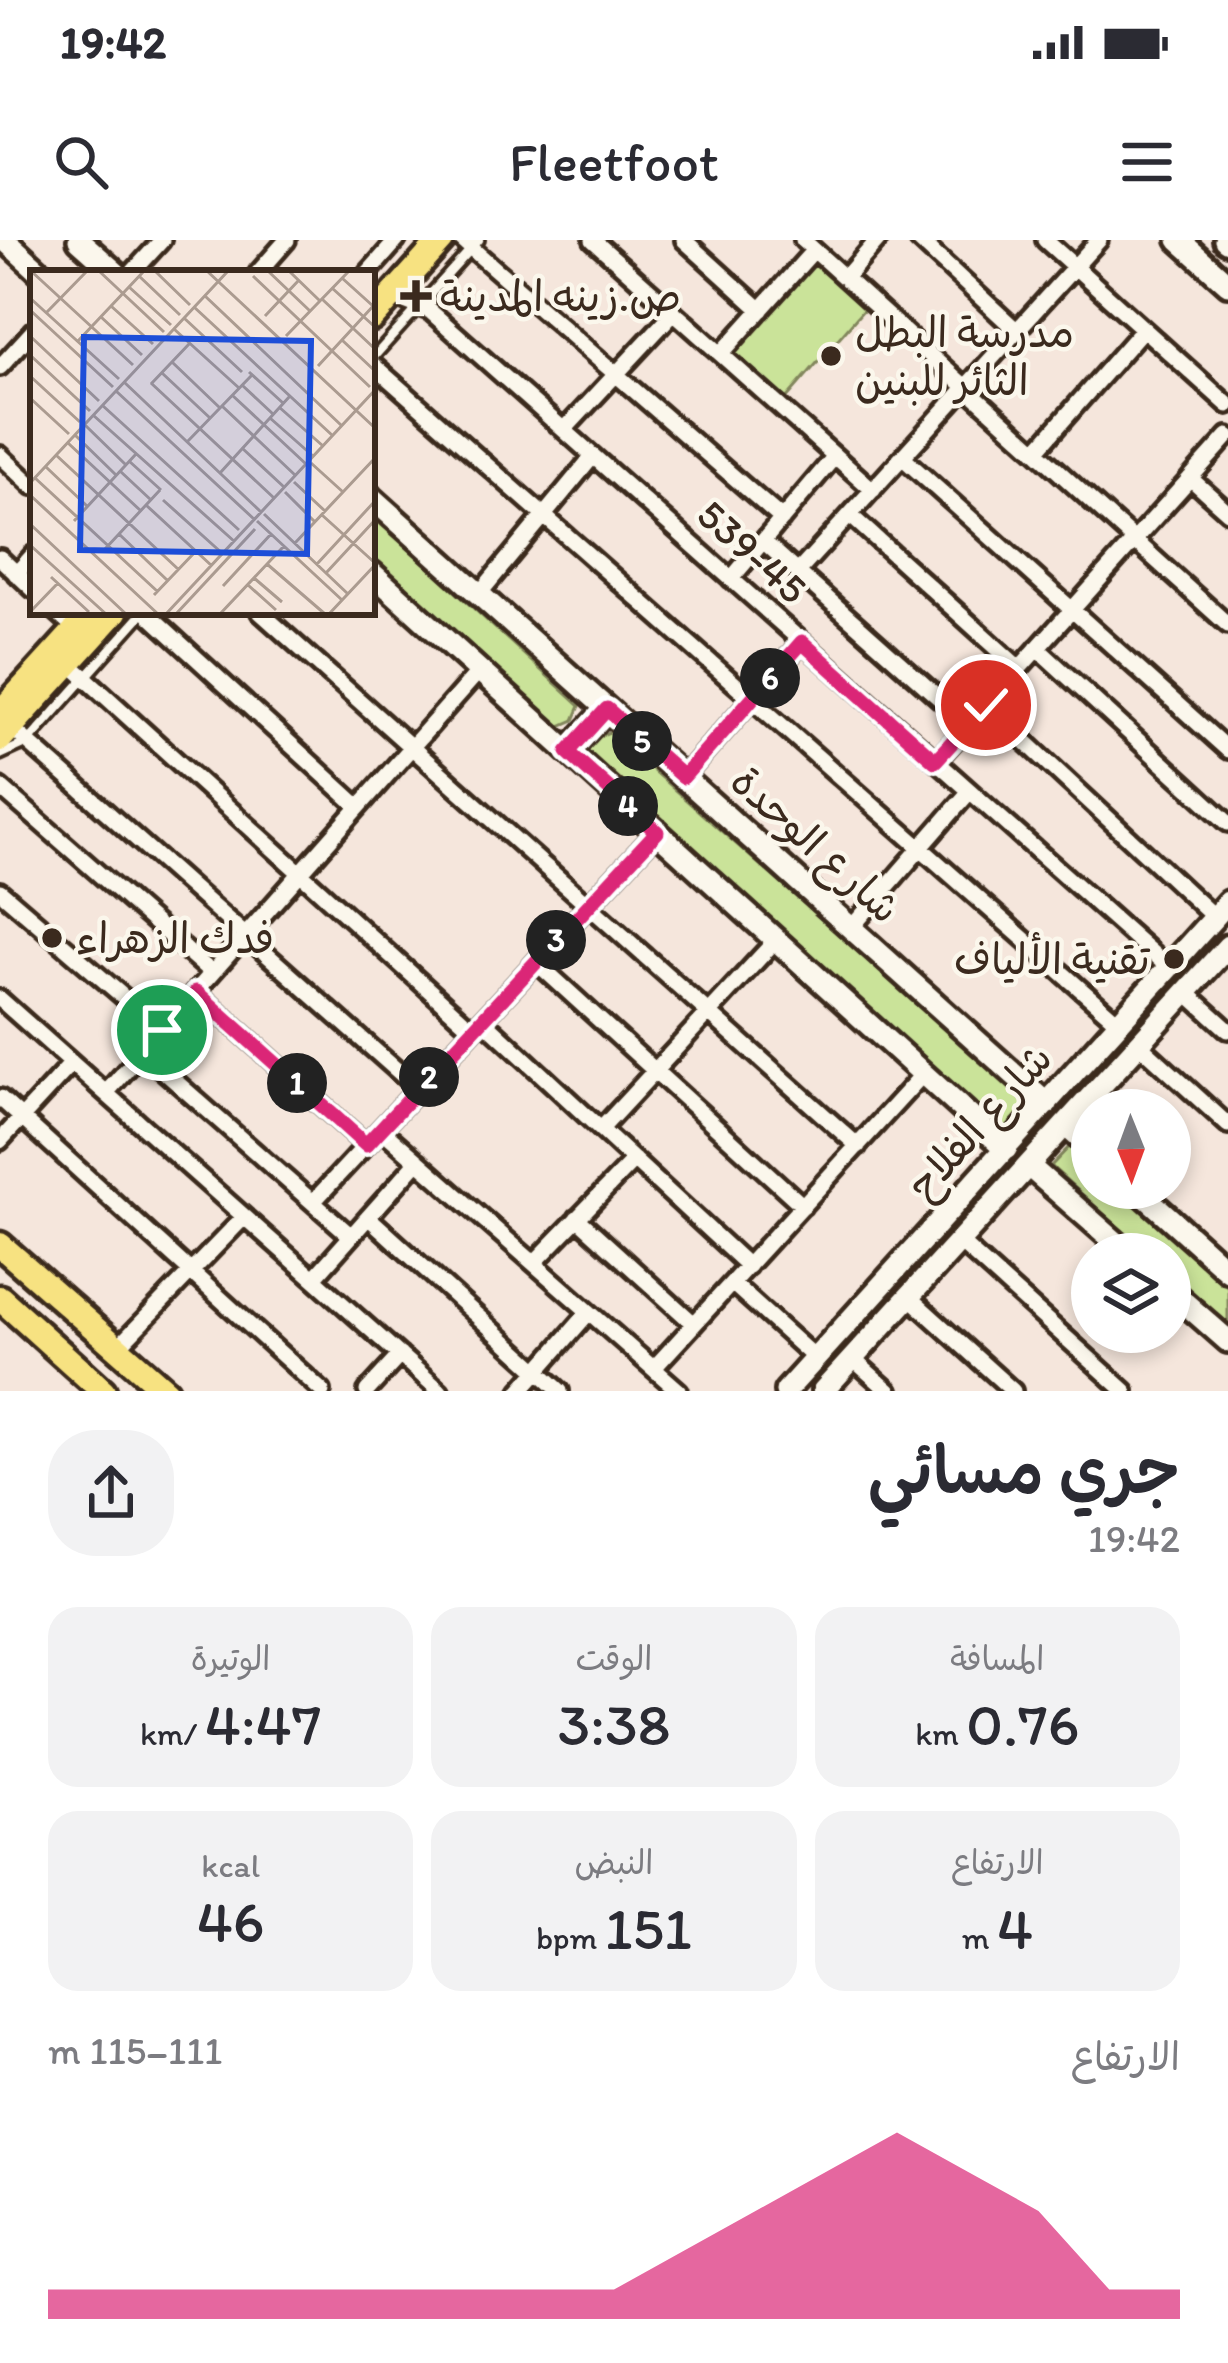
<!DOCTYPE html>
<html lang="ar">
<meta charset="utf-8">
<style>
body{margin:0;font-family:Itim,"Playpen Sans Arabic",sans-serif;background:#f2f2f3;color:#2b2b33;direction:rtl;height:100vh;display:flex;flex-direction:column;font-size:45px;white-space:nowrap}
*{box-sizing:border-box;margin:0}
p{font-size:39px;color:#7c7c81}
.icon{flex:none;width:66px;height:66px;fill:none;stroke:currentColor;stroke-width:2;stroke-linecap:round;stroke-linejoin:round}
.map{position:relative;height:1151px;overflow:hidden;direction:ltr}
.details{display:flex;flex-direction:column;background:#fff;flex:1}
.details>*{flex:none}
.needle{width:78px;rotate:179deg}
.tools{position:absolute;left:1071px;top:849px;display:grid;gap:24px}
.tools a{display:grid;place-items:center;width:120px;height:120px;border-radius:50%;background:#fff;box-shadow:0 6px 18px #0003;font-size:60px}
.pin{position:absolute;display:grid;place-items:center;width:102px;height:102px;color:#fff;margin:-51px;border:6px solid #fff;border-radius:50%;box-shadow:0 3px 12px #0007}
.km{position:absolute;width:60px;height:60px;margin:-30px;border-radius:50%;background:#222;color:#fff;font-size:33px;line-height:60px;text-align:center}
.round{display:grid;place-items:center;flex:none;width:126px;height:126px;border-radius:48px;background:#f2f2f3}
.overview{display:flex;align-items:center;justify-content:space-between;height:204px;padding:0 48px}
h1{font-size:66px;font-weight:600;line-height:90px}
.figures{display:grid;grid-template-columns:repeat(3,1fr);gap:18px;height:204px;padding:12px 48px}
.figures div{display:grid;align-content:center;border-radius:30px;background:#f2f2f3;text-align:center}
.figures b{font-size:60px;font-weight:600}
.figures small{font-size:33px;font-weight:400}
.figures p{font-size:33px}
.chart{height:336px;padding:24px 48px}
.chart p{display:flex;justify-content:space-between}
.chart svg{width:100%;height:216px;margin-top:12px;fill:#db2777;opacity:.7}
.status{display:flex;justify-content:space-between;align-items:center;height:84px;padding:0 60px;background:#fff;direction:ltr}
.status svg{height:33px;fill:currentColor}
header{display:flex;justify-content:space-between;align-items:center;height:156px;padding:0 48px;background:#fff;font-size:54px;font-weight:600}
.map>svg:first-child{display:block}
.green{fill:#cae399;stroke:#82865c;stroke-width:3}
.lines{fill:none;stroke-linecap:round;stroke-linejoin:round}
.lane-casing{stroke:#3b2a1e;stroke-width:16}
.street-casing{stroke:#3b2a1e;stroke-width:24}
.secondary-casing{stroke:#3b2a1e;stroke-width:30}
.primary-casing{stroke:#3b2a1e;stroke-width:33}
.lane{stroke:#fbf7ec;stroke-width:8}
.street{stroke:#fbf7ec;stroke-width:15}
.secondary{stroke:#fbf7ec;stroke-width:21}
.primary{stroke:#f7e281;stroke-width:24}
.route-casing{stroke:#fff;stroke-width:24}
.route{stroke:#db2777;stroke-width:15}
.poi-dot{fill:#3b2a1e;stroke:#fbf7ec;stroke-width:4.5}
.labels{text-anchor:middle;stroke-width:9;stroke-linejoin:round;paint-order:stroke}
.poi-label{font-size:42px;fill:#3b2a1e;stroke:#fbf7ec;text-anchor:start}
.street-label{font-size:42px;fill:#3b2a1e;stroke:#fbf7ec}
.inset-road{fill:none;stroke:#ab9b90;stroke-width:3}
.view{fill:#1d4ed8;fill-opacity:0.15;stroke:#1d4ed8;stroke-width:6}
.inset-edge{fill:none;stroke:#3b2a1e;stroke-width:6}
</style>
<div class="status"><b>19:42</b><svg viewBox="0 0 49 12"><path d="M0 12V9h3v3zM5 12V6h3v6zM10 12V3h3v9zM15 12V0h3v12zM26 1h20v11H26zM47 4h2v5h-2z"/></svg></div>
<header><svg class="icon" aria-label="menu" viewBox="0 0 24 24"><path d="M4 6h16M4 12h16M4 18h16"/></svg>Fleetfoot<svg class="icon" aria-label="search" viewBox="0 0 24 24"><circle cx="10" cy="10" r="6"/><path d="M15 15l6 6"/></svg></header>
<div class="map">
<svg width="1228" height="1151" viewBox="0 0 1228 1151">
<rect width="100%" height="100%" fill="#f5e6dc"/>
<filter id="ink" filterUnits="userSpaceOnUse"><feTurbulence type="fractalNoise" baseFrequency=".00833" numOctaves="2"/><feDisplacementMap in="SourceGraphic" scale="24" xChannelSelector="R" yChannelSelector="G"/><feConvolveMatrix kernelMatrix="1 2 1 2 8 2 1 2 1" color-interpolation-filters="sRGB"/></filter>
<g filter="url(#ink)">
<!-- green -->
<path class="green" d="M814,10L871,61L778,168L721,114Z
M372,275L580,466L574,480L558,487L372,317Z
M609,492L1030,863L1005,890L587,514L591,501Z
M1071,905L1092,924V948H1119L1228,1047V1087L1170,1034V1014H1148L1051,926Z"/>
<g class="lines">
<!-- lane casing -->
<g class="lane-casing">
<path id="lane" d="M372,119L479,0
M0,515L28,502L143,373"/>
</g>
<!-- street casing -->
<g class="street-casing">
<path id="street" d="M462,0L782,279
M593,0L873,250
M684,0L761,70
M803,0L1228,385
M919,0L1017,91
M1045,0L1228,165
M132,33L162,0
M258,33L287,0
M368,33L397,0
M845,38L878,0
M392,56L430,71L1169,728
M721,114L814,10
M372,124L1119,783
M0,127L33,91
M564,190L674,72
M1036,211L1143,89
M0,215L33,246
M902,217L1228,510
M1190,238L1228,272
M850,275L1019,428
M763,301L968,484
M0,318L33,349
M798,332L1099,0
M16,334L33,315
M731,339L835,216
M479,354L593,216
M57,372L76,389
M146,372L359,567
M260,372L858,906
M1037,408L1228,583
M69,423L473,790
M986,465L1214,677
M11,487L418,849
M936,521L1228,196
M683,537L802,402
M0,547L212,733
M0,651L162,790
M851,688L970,551
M536,722L803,966
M196,752L366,905
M1186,752L1228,790
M0,759L440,1151
M483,780L748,1026
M1139,804L1228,885
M142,812L351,996
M106,853L479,431
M0,858L322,1151
M381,889L679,1151
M601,889L776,700
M0,901L72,823
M313,962L657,592
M368,977L560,1151
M577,978L694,1084
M960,1002L1125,1151
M534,1023L634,920
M314,1038L418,921
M732,1043L815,1118
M910,1058L1013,1151
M117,1108L244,977
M853,1119L889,1151
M654,1128L923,834
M367,1151L400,1115
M520,1151L589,1072"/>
</g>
<!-- secondary casing -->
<g class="secondary-casing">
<path id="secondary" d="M5,0L41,33
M79,0L116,33
M1179,0L1228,44
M1225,0L1228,2
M372,258L1047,864
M372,333L1006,909
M568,511L607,469
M1066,886L1092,909
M1030,927L1129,1014
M1136,948L1228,1031
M1170,1050L1228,1101
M786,1151L1228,662
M823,1151L1228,706"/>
</g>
<!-- primary casing -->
<g class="primary-casing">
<path id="primary" d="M372,78L442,0
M0,473L92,372
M0,499L115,372
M0,1005L166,1151
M0,1058L103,1151"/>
</g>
<!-- lane -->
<use href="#lane" class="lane"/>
<!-- street -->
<use href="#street" class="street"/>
<!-- secondary -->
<use href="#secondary" class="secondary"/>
<!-- primary -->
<use href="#primary" class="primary"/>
</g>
</g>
<g class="lines" filter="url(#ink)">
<!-- route casing -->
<g class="route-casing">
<path id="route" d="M162,790L196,752L366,905L657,592L568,512L607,469L683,537L802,402L935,521L986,465"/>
</g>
<!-- route -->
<use href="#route" class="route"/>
</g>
<!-- markers -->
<g class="poi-dot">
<path d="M410 38h12v12h12v12h-12v12h-12v-12h-12v-12h12z"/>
<circle cx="831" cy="116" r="12"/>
<circle cx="52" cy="698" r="12"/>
<circle cx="1174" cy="719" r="12"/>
</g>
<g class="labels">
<!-- poi labels -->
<g class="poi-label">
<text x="440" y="71">ص.زينه المدينة</text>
<text x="855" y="107">مدرسة البطل<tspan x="855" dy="48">الثائر للبنين</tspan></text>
<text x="76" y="713">فدك الزهراء</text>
<text x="1150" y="734" text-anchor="end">تقنية الألياف</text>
</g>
<!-- street labels -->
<g class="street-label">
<text transform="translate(753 311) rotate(42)" y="15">539-45</text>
<text transform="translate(816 604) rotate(42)" y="15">شارع الوحدة</text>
<text transform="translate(979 881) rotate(-48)" y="15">شارع الفلاح</text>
</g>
</g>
<!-- overview -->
<g transform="translate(30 30)">
<rect width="345" height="345" fill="#f5e6dc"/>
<path class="inset-road" d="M1,1L103,95M69,1L134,62M125,1L160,35M177,1L345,158M238,1L280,41M259,1L290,31M109,6L150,45M223,6L340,117M312,8L343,36M99,17L141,55M302,18L345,57M175,26L312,156M0,28L89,109M292,29L345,79M81,36L123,74M164,37L303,166M0,40L83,117M16,43L57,1M235,46L269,10M71,47L112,85M154,48L212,102M144,59L209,118M0,66L69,131M256,66L319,1M312,70L345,101M48,71L114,1M0,85L60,141M142,92L190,138M288,96L345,34M219,102L253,133M132,103L180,148M0,106L50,152M94,112L231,242M121,113L244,228M121,114L160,73M212,115L243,144M86,121L225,250M202,125L276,194M0,128L39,164M72,135L209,260M192,136L265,205M249,137L293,176M63,145L205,272M240,148L283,186M55,155L96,195M45,165L86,205M157,172L222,105M38,173L111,241M212,178L254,217M26,185L148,299M99,191L131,220M281,193L313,222M16,197L57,236M90,201L121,230M190,203L260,126M5,208L127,321M264,212L295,241M0,213L198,1M255,222L285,252M0,225L128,344M133,230L193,284M116,235L182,296M234,244L318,324M292,245L345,293M44,251L106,184M227,251L312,330M0,254L96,344M89,264L137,310M265,273L345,188M0,275L76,344M75,279L130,220M237,294L295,344M287,294L345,231M296,303L345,250M21,307L59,342M224,308L252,332M218,315L246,340M193,316L241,264M124,325L166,281M0,342L28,313M136,344L345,120M146,344L225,259M190,344L254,276M299,344L345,295"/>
<path class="view" d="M54,67L281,71L277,284L50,280Z"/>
<rect width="345" height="345" class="inset-edge"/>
</g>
</svg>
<div class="tools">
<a><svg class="needle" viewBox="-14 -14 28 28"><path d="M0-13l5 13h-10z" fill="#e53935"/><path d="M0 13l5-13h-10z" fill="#7c7c81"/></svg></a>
<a><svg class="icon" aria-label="layers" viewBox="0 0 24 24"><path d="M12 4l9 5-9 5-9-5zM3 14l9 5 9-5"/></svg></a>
</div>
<div class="pin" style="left:162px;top:790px;background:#1e9e55"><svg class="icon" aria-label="arrive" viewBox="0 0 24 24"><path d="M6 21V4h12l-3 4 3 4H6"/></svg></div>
<div class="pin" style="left:986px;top:465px;background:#d93025"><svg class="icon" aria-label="check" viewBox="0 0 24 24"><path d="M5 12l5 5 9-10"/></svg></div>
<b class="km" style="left:297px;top:843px">1</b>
<b class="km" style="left:429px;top:837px">2</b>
<b class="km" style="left:556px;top:700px">3</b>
<b class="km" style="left:628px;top:566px">4</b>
<b class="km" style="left:642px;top:501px">5</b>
<b class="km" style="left:770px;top:438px">6</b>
</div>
<section class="details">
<div class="overview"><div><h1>جري مسائي</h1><p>19:42</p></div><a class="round"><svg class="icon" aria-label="share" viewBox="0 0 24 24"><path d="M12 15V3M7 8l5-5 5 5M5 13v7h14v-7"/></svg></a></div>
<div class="figures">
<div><p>المسافة</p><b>0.76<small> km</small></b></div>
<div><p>الوقت</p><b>3:38</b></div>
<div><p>الوتيرة</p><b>4:47<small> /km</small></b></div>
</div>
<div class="figures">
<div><p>الارتفاع</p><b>4<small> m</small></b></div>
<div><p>النبض</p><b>151<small> bpm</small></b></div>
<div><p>kcal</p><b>46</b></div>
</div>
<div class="chart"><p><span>الارتفاع</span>111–115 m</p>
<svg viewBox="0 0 160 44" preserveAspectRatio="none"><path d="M0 44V38L10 38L20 38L30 38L40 38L50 38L60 38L70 38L80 38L90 30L100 22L110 14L120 6L130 14L140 22L150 38L160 38V44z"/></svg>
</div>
</section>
